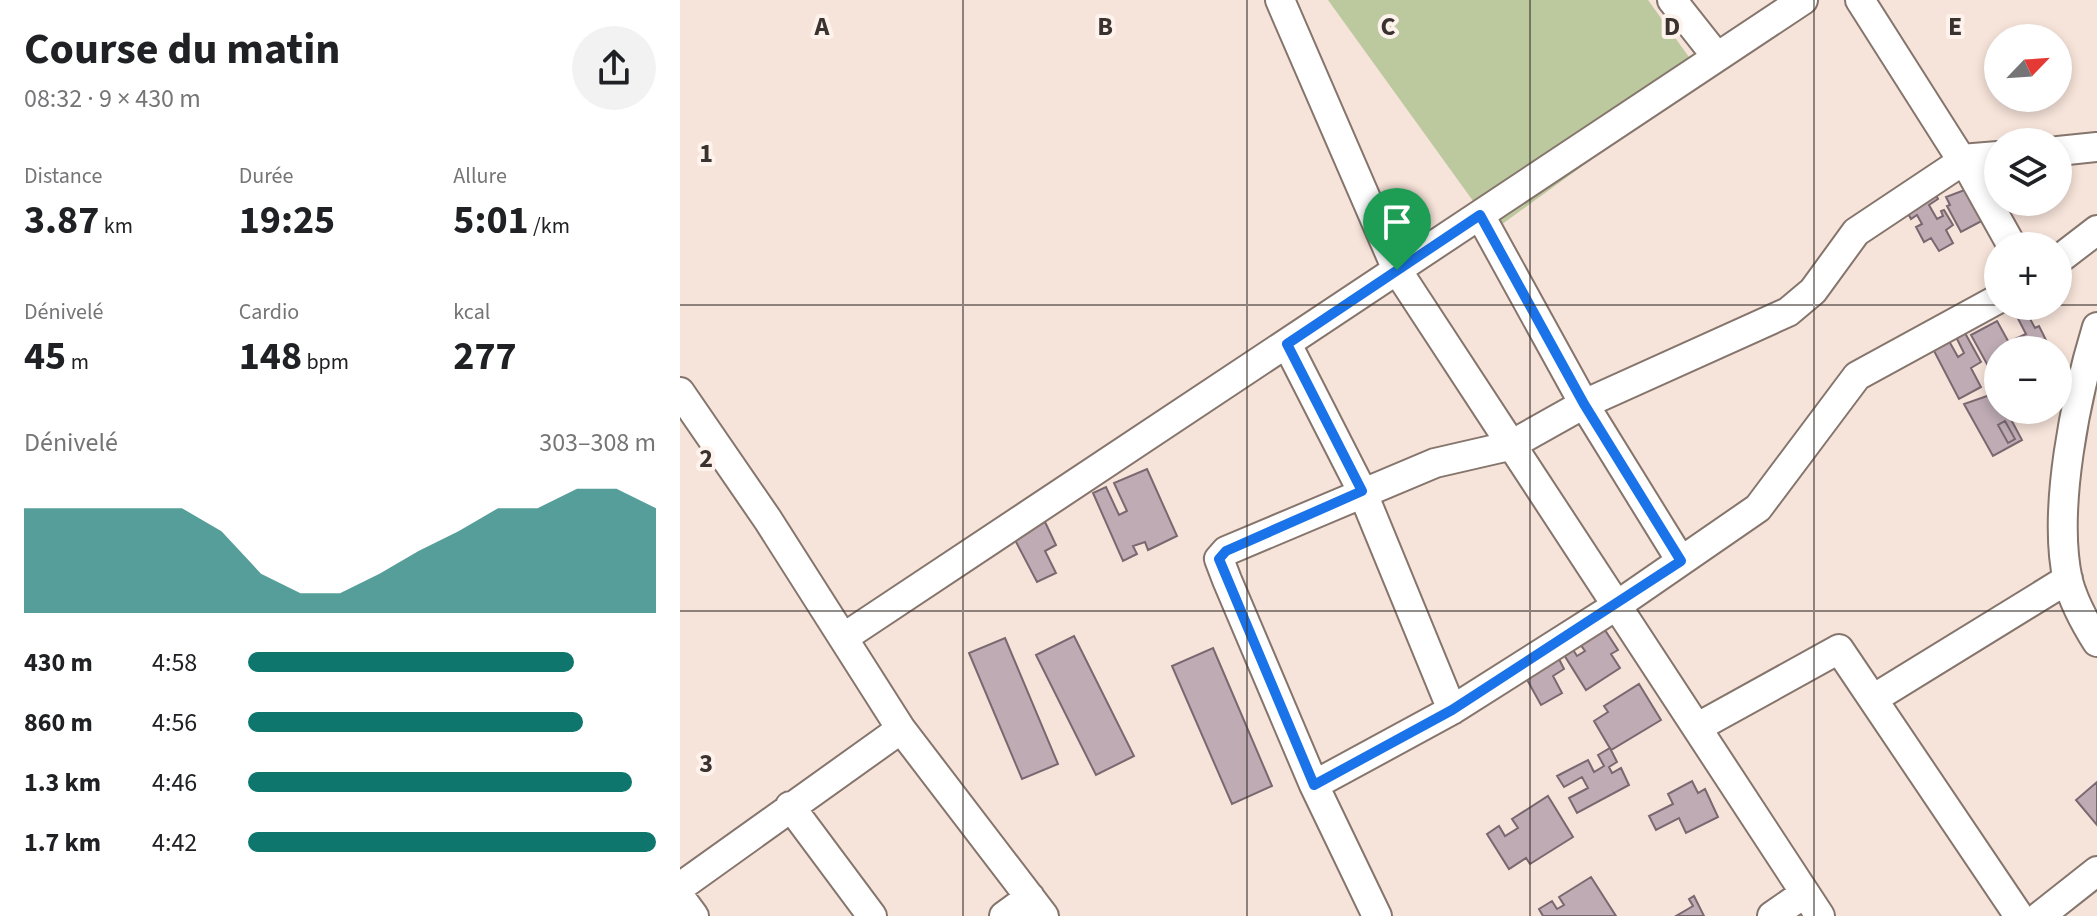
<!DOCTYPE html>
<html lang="fr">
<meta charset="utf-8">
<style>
body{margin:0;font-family:"Source Sans 3",sans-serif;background:#f2f2f2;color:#202124;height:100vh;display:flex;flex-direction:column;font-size:30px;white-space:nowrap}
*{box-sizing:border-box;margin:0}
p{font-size:26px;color:#757577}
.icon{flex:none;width:44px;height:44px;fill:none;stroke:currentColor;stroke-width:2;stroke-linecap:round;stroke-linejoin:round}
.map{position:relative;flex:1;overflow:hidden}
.drawer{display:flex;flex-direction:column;background:#fff;width:680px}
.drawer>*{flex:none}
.needle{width:52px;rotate:65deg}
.tools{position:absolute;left:1304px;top:24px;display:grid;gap:16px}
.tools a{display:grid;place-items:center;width:88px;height:88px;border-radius:50%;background:#fff;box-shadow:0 4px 12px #0003;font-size:40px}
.pin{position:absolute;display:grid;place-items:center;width:68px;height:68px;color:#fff;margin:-82px -34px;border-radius:50% 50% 50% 0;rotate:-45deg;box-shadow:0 0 8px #0007}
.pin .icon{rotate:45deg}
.round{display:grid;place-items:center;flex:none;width:84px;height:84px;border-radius:42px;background:#f2f2f2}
.head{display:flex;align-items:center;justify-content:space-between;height:136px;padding:0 24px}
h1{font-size:44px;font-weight:700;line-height:60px}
.stats{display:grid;grid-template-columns:repeat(3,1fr);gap:12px;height:136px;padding:8px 24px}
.stats div{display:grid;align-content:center}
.stats b{font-size:40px;font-weight:700}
.stats small{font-size:22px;font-weight:400}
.stats p{font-size:22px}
.chart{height:224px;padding:16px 24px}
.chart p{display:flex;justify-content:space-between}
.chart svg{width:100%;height:144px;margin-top:8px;fill:#0f766e;opacity:.7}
ul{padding:0 24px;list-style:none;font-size:26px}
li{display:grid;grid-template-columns:128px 96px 1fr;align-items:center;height:60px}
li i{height:20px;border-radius:10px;background:#0f766e}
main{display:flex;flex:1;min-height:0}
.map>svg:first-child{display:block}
.green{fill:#bcc89e}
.building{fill:#beabb4;stroke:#796870;stroke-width:2;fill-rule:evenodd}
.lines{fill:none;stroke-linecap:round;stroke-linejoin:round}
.minor-casing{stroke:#85756c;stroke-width:32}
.minor{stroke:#fff;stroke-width:28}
.route-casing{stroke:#fff;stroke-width:16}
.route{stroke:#1a73e8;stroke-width:10}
.grid{fill:none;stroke:#39322e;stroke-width:2;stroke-opacity:0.55}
.grid-label{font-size:26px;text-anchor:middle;font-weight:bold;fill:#39322e;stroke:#fef2ec;stroke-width:8;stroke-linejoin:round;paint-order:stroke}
</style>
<main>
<section class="drawer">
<div class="head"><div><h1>Course du matin</h1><p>08:32 · 9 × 430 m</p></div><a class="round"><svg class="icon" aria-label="share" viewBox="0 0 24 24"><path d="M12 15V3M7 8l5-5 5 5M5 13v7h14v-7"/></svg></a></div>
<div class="stats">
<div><p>Distance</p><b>3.87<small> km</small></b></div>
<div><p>Durée</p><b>19:25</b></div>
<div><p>Allure</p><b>5:01<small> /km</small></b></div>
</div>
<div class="stats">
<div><p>Dénivelé</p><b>45<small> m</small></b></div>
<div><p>Cardio</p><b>148<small> bpm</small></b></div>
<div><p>kcal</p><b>277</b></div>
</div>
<div class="chart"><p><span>Dénivelé</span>303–308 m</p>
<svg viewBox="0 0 160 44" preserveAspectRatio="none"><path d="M0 44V12L10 12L20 12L30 12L40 12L50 19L60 32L70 38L80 38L90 32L100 25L110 19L120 12L130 12L140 6L150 6L160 12V44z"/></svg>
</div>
<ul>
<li><b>430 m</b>4:58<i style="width:80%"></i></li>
<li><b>860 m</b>4:56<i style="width:82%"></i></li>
<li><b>1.3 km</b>4:46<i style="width:94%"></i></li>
<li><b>1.7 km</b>4:42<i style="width:100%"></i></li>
</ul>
</section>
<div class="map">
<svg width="1417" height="916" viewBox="0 0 1417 916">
<rect width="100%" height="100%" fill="#f6e3d9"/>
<!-- green -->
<path class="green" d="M648,0H968L1024,78L814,230Z"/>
<!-- building -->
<path class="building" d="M1295,186L1311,216L1281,232L1267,206L1270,205L1266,197Z
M1254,191L1258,199L1249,205L1257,219L1263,216L1261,211L1264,210L1273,225L1266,230L1273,243L1259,251L1251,238L1244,242L1236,227L1242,224L1237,215L1231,219L1225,208Z
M1349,306L1353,315L1349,317L1355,328L1359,326L1371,350H1356L1352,342L1339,348L1335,339L1346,334L1333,309Z
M1317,321L1333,350H1318V384L1291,335Z
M1285,333L1301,362L1291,368L1301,387L1279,399L1253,349L1269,341L1278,357L1284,353L1276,337Z
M1313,388L1318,396V410H1326L1342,440L1313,456L1284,404L1310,395L1307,391ZM1325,421L1335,439L1328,443L1318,425Z
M1325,421L1335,439L1328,443L1318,425Z
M467,469L497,536L468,550L465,542L453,546L457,554L443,561L413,493L426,487L439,515L447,511L434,483Z
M365,522L376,545L365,551L376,573L357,582L334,538Z
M921,624L938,650L931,654L940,668L906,690L881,650L890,645L897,656L905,651L897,640Z
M394,636L454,756L416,775L356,655Z
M325,638L378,764L342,779L289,653Z
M533,648L592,786L552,804L492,666Z
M878,657L884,669L873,676L882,693L861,705L845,676Z
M959,684L981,720L931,750L914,721L928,712L924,706Z
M930,748L937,762L929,767L932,773L941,768L949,785L897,813L889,798L908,788L902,777L884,787L877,776L908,760L914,772L924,766L918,755Z
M1012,781L1018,793L1025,789L1038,817L1006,833L999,818L976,830L969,816L993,804L988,794Z
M1417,782V825L1396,800Z
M868,796L893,837L850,864L846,858L829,869L807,834L819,826L825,836L838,828L832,819Z
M911,877L936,916H863L859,909L872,901L877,909L884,905L879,897Z
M1014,896L1024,916H996L1013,906L1009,899Z"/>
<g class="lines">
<!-- minor casing -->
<g class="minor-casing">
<path id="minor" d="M600,0L717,270L1140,916
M992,0L1037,57
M1180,0L1281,159L1318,156
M1378,151L1417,147
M800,215L904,404L1001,561
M1378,260L1417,230
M1417,327C1396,396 1372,510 1388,581C1394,603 1405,623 1417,642
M607,344L682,491L772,710
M0,392L88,520L221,729L364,916
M163,638L1123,0
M1193,699L1388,579
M1018,727L1159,649L1339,916
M634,785L772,710L936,606L1078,508L1177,376L1318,299
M110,806L192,916
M0,887L221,729
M0,897L14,916
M324,916L350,897
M697,916L634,785L547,580L539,559L546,551L755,463L829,446L904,404L1108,312L1133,291L1176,232L1284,160L1332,246
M1092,916L1125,893
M1360,916L1417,871"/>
</g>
<!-- minor -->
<use href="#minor" class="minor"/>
</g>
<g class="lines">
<!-- route casing -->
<g class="route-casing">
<path id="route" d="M800,215L904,404L1001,561L772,710L634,785L539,559L546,551L682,491L607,344Z"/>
</g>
<!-- route -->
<use href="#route" class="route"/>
</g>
<!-- grid -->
<path class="grid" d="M283,0V916M567,0V916M850,0V916M1134,0V916M0,305H1318M1378,305H1417M0,611H1417"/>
<g class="grid-label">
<text x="142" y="35">A</text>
<text x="425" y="35">B</text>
<text x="708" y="35">C</text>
<text x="992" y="35">D</text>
<text x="1275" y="35">E</text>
<text x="26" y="162">1</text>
<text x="26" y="467">2</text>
<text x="26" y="772">3</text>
</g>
</svg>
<div class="tools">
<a><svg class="needle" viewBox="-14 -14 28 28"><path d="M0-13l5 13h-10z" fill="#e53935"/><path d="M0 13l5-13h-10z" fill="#757577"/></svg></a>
<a><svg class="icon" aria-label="layers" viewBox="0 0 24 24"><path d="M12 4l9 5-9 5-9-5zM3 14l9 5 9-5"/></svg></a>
<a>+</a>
<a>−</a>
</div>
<div class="pin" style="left:717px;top:270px;background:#1e9e55"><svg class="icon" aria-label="arrive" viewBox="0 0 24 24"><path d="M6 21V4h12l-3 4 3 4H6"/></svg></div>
</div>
</main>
